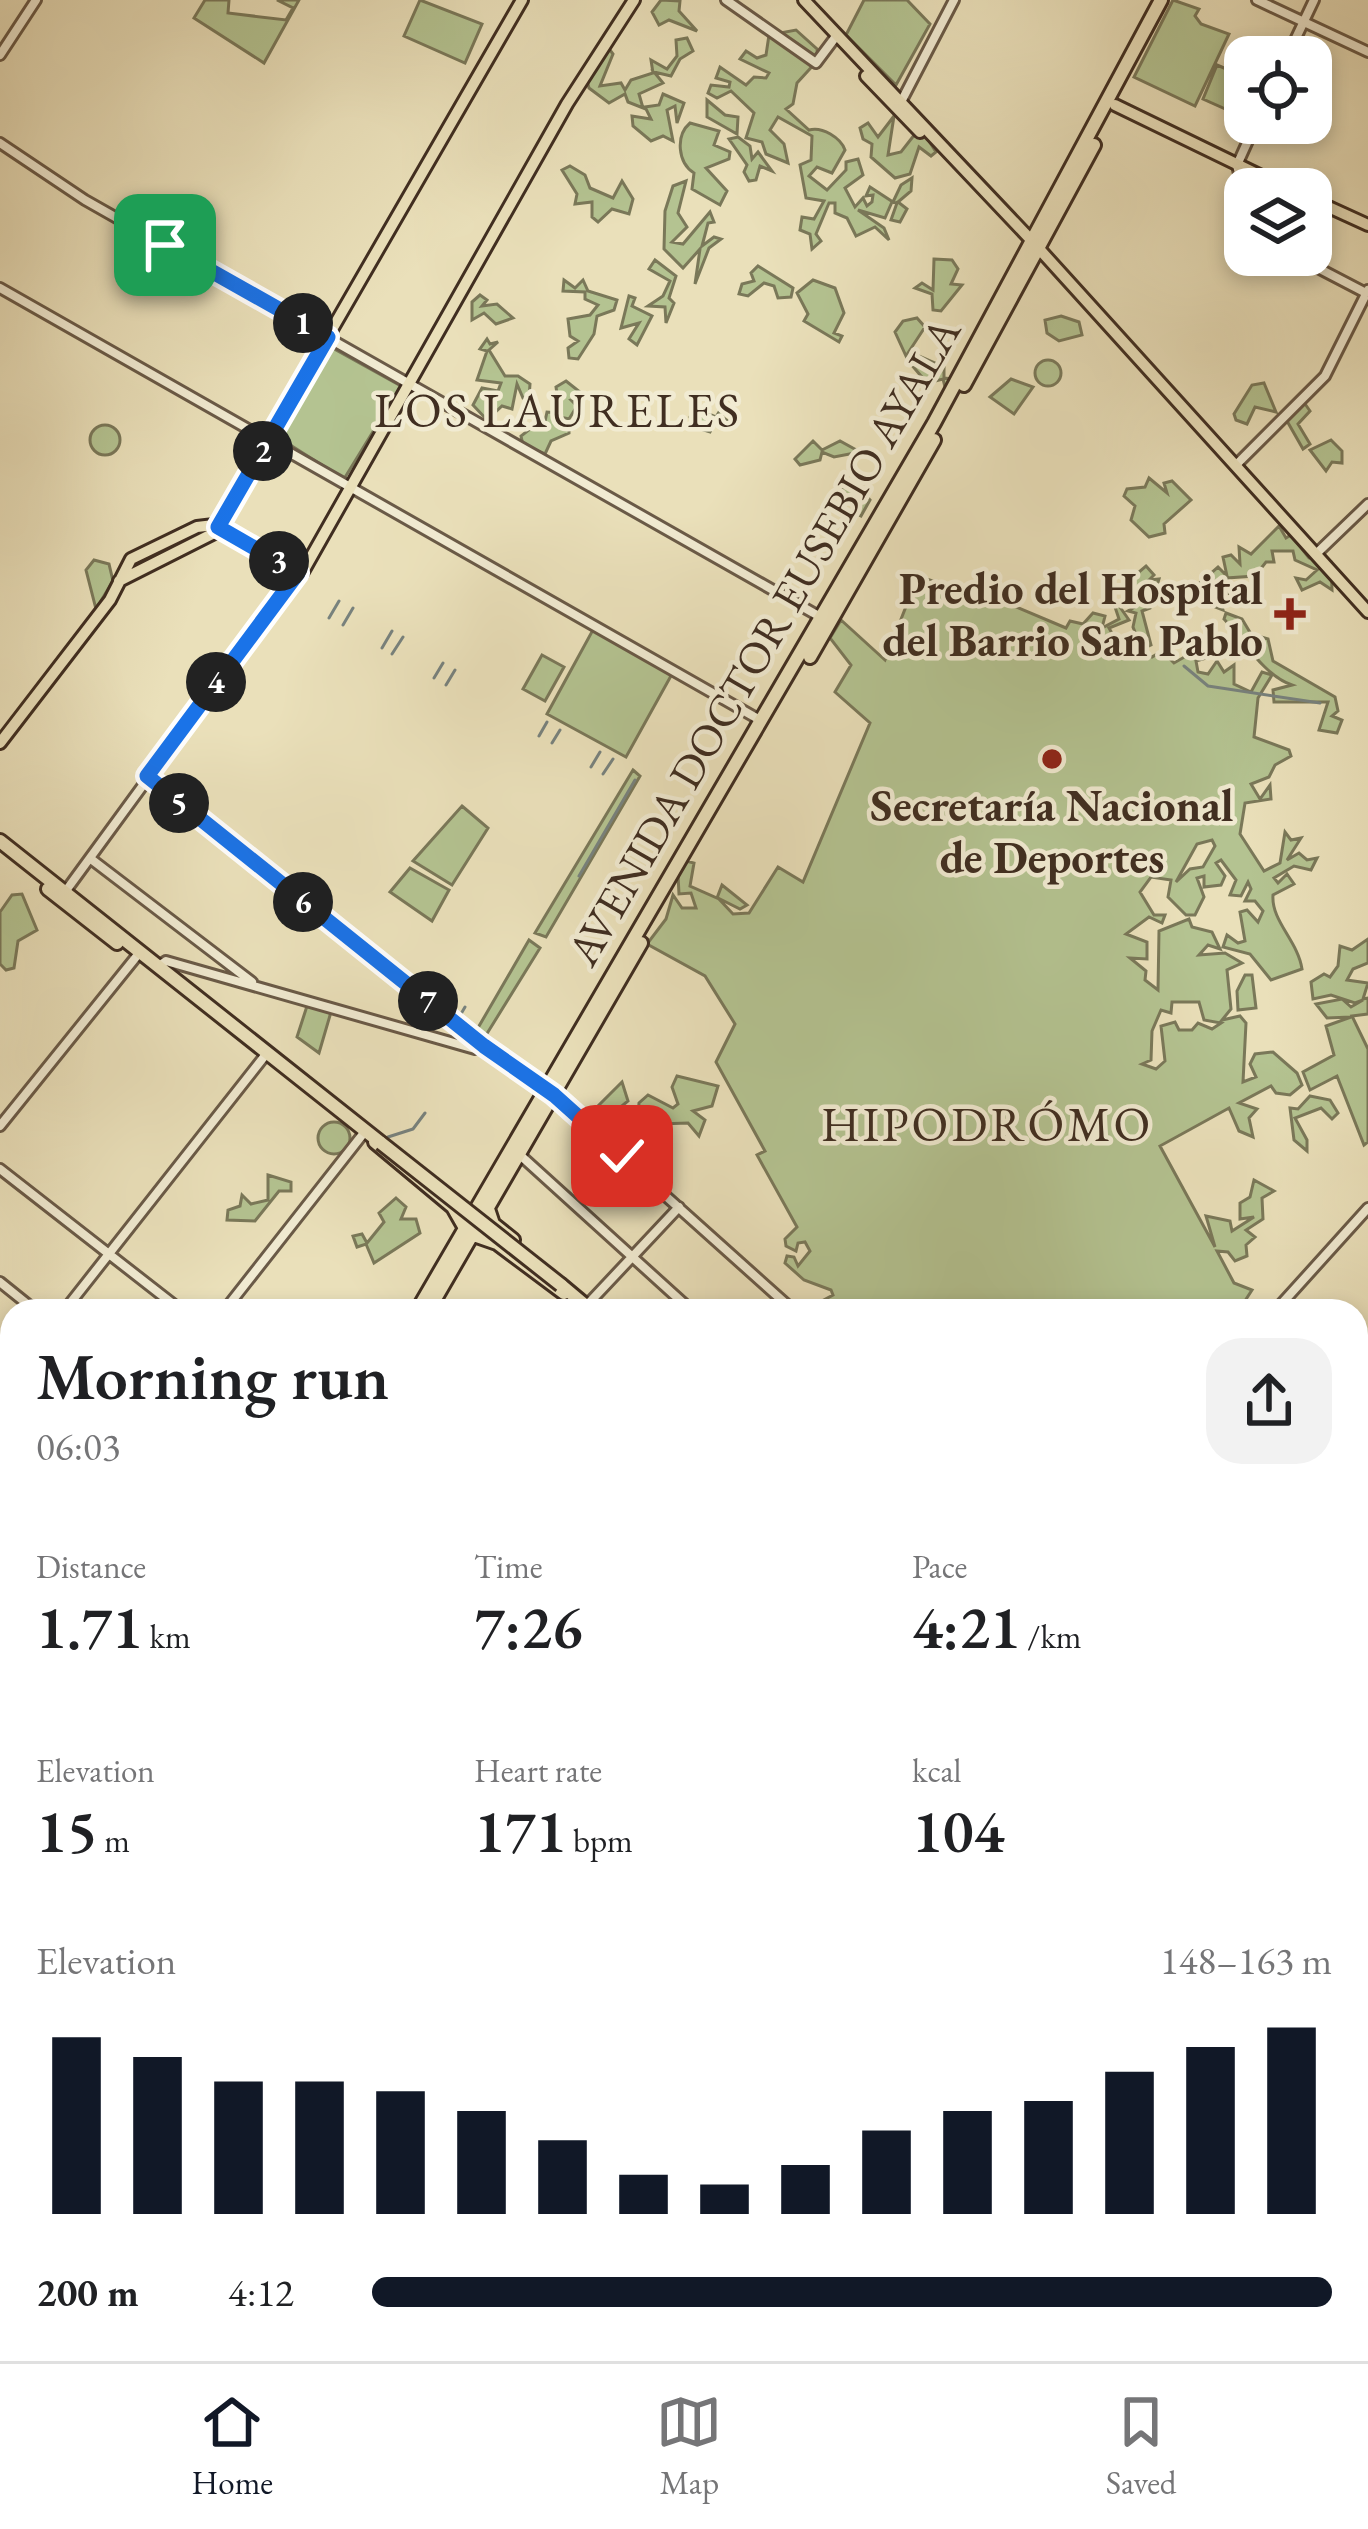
<!DOCTYPE html>
<meta charset="utf-8">
<style>
body{margin:0;font-family:"EB Garamond",serif;background:#f2f2f2;color:#202124;height:100vh;display:flex;flex-direction:column;font-size:45px;white-space:nowrap}
*{box-sizing:border-box;margin:0}
p{font-size:39px;color:#757577}
.icon{flex:none;width:66px;height:66px;fill:none;stroke:currentColor;stroke-width:2;stroke-linecap:round;stroke-linejoin:round}
.map{position:relative;flex:1;overflow:hidden}
.side{position:absolute;left:0px;top:1299px;width:1368px;height:1062px;display:flex;flex-direction:column;background:#fff;border-radius:36px 36px 0 0;box-shadow:0 6px 18px #0003}
.side>*{flex:none}
.tools{position:absolute;left:1224px;top:36px;display:grid;gap:24px}
.tools a{display:grid;place-items:center;width:108px;height:108px;border-radius:24px;background:#fff;box-shadow:0 6px 18px #0003;font-size:60px}
.pin{position:absolute;display:grid;place-items:center;width:102px;height:102px;color:#fff;margin:-51px;border-radius:24px;box-shadow:0 6px 18px #0006}
.km{position:absolute;width:60px;height:60px;margin:-30px;border-radius:50%;background:#222;color:#fff;font-size:33px;line-height:60px;text-align:center}
.round{display:grid;place-items:center;flex:none;width:126px;height:126px;border-radius:36px;background:#f2f2f2}
.summary{display:flex;align-items:center;justify-content:space-between;height:204px;padding:0 36px}
h1{font-size:66px;font-weight:600;line-height:90px}
.figures{display:grid;grid-template-columns:repeat(3,1fr);gap:18px;height:204px;padding:12px 36px}
.figures div{display:grid;align-content:center}
.figures b{font-size:60px;font-weight:600}
.figures small{font-size:33px;font-weight:400}
.figures p{font-size:33px}
.chart{height:336px;padding:24px 36px}
.chart p{display:flex;justify-content:space-between}
.chart svg{width:100%;height:216px;margin-top:12px;stroke:#111827;stroke-width:6}
ul{padding:0 36px;list-style:none;font-size:39px}
li{display:grid;grid-template-columns:192px 144px 1fr;align-items:center;height:90px}
li i{height:30px;border-radius:15px;background:#111827}
.tabs{display:flex;justify-content:space-around;align-items:center;height:168px;border-top:3px solid #e0e0e0;background:#fff;font-size:33px;color:#757577}
.tabs a{display:grid;justify-items:center;gap:6px}
.tabs .current{color:#111827}
.map>svg:first-child{display:block}
.green{fill:#b4c391;stroke:#7a7859;stroke-width:3;fill-rule:evenodd}
.lines{fill:none;stroke-linecap:round;stroke-linejoin:round}
.stream{stroke:#78827e;stroke-width:3}
.minor-casing{stroke:#6a5a47;stroke-width:14}
.major-casing{stroke:#402e21;stroke-width:16}
.highway-casing{stroke:#402e21;stroke-width:18}
.minor{stroke:#f1ebd2;stroke-width:8}
.major{stroke:#eae0ba;stroke-width:10}
.highway{stroke:#eae0ba;stroke-width:12}
.highway-bridge-casing{stroke:#402e21;stroke-width:18;stroke-linecap:butt}
.highway-bridge{stroke:#eae0ba;stroke-width:12}
.route-casing{stroke:#fff;stroke-width:24}
.route{stroke:#1a73e8;stroke-width:15}
.poi-dot{fill:#8f2418;stroke:#f1ebd2;stroke-width:4.5}
.labels{text-anchor:middle;stroke-width:9;stroke-linejoin:round;paint-order:stroke}
.poi-label{font-size:45px;font-weight:bold;fill:#402e21;stroke:#f1ebd2;text-anchor:end}
.street-label{font-size:45px;fill:#402e21;stroke:#f1ebd2}
.neighbourhood-label{font-size:48px;letter-spacing:3px;fill:#402e21;stroke:#f1ebd2}
</style>
<div class="map">
<svg width="1368" height="2361" viewBox="0 0 1368 2361">
<rect width="100%" height="100%" fill="#eae0ba"/>
<filter id="stains"><feTurbulence type="fractalNoise" baseFrequency=".00167" numOctaves="4"/><feColorMatrix values="0 0 0 0 .2 0 0 0 0 .09 0 0 0 0 .02 0 0 0 .5 -.17"/></filter>
<radialGradient id="worn" r=".72"><stop offset=".6" stop-color="#630" stop-opacity="0"/><stop offset="1" stop-color="#630" stop-opacity=".3"/></radialGradient>
<!-- green -->
<path class="green" d="M205,0H229L228,13L286,20L293,8L277,0H299L264,63L194,18Z
M420,0L482,24L465,63L404,36Z
M661,0L680,1L679,11L697,31L669,20L659,25L652,12Z
M864,0H907L930,24L896,85L846,35Z
M1173,0L1199,9L1195,16L1201,24L1229,34L1195,106L1134,77Z
M796,30L817,49L818,60L797,83L793,104L786,109L809,130C822,126 841,138 845,150L832,173L817,167L809,176L827,190L846,170V162L858,159L863,175L845,188L855,207L863,198L867,206L872,202L873,195L866,196L870,187L893,202L901,185L912,178L911,191L898,202L907,209L900,222L891,220L897,203L892,202L885,218L858,210L884,228L889,240L875,227L856,236L847,218L835,213V203H829L816,234L821,241L812,249L810,234L800,230L802,217L814,219L824,201L806,198L800,165L811,160L812,136L778,117L770,130L784,144L788,163L766,154L762,142L746,138L754,113L731,91L717,98L708,93L711,85L729,87L730,82L716,78L720,67L746,85L754,77L766,78L769,73L740,59L746,51L757,58L766,55L769,35Z
M687,38L693,51L680,59L671,76L654,72L663,83L639,94L643,108L628,102L625,94L609,103L589,88L586,76L604,42L613,54L600,86L621,83L625,90L631,80L653,73L651,60L667,69L677,56L676,40Z
M1217,65L1245,77L1239,115L1203,99Z
M663,94L684,103L677,123L675,106L667,110L673,141L663,136L651,141L633,126L632,116L651,119L645,107L659,105Z
M707,100L725,115L738,117L737,134L707,117Z
M894,116L888,155L901,152L915,134L926,137L957,169L927,138L936,152L931,156L919,147L910,174L895,178L871,157L872,144L863,139L860,128L868,123L878,137Z
M690,123L719,131L714,145L730,152L729,159L706,168L727,191L720,205L692,189L694,173C678,163 675,136 690,123Z
M738,137L750,146L752,159L758,152L772,171L760,166L756,180L749,181L744,172L747,165L729,139Z
M570,166L585,175L590,188L613,198L622,181L633,199L629,214L612,209L598,222L592,217V202L575,204L577,194L562,170Z
M686,181L678,213L687,227L672,242L683,244L710,212L714,222L708,223L702,246L714,237L721,239L709,248L695,284L700,249L683,268L664,249L665,211L673,186Z
M934,259L952,260L958,269L951,284L962,285L941,311L933,310L932,294L915,288L922,283L933,290Z
M655,260L676,276L669,298L674,303L666,323L665,307L648,306L663,296L670,281L649,269Z
M758,266L793,288L791,297L778,298L774,286L764,283L748,296L739,294L742,284L754,281L751,273Z
M564,280L575,288L583,280L588,291L617,300L614,310L597,316L594,334L578,359L569,358L568,348L578,341L570,336L568,319L590,315L598,305L585,299V292L563,291Z
M813,280L835,288L844,313L834,333L842,336L839,342L804,321L808,314L797,293Z
M480,295L487,300L482,306L497,304L513,318L496,324L484,313L472,320V302Z
M629,296L635,298L632,306L652,316L637,345L629,339L639,323L621,328Z
M1061,316L1079,322L1082,335L1059,341L1047,333L1045,320Z
M917,318L925,327L906,356L895,332L903,321Z
M487,339L490,344L498,342L489,350L505,376H518L530,384L529,398H523L517,384L512,409L502,406L487,420L473,405L482,388L498,391L501,383L477,380L487,351L480,349Z
M327,345L401,386L344,479L276,436Z
M917,355L944,367V378L953,379L946,391L943,379L927,383L910,363Z
M1035 373a13 13 0 1 1 26 0a13 13 0 1 1-26 0Z
M1011,379L1033,387L1014,414L990,397Z
M566,381L585,396L571,400L577,406L569,419L560,417L569,424V433L551,441L545,454L523,445L521,436L535,425L544,426L547,412L560,413L556,387Z
M1264,383L1276,412L1255,407L1247,424L1236,420L1234,414L1252,385Z
M1303,401L1310,411L1298,424L1310,444L1303,449L1283,414Z
M725,402L728,411L721,416L729,422L717,418L710,432L694,427L690,417L694,408L716,417Z
M90 440a15 15 0 1 1 30 0a15 15 0 1 1-30 0Z
M1331,440L1342,451V463L1332,462L1326,471L1310,450Z
M813,441L822,450L840,441L860,452L834,457L822,452L820,460L800,465L795,459Z
M1149,478L1167,493L1164,483L1172,481L1191,500L1164,524L1165,533L1149,537L1131,520L1135,506L1124,496L1127,489L1145,487Z
M854,482L870,500L861,516L853,512L856,503L846,494L841,500L832,494Z
M1279,526L1286,538L1291,535L1309,558L1331,562L1332,590L1320,582L1302,590L1296,578L1306,580L1317,570L1295,560L1293,551H1272L1274,562H1266L1255,576L1227,578L1225,586L1234,592L1219,596L1223,610L1205,603L1206,589L1195,587L1218,567L1227,576L1223,557L1231,555L1240,564L1239,547L1251,554Z
M94,560L109,564L113,581L96,609L86,570Z
M1146,566L1154,575L1149,580L1159,579L1150,608L1142,611L1151,645L1142,649L1133,627L1136,613L1128,611L1150,598L1141,587L1136,591L1127,582Z
M918,576L970,594L976,590L1066,628L1070,621L1083,624L1093,613L1105,616L1102,628L1119,619L1114,604L1103,601L1110,593L1129,620L1109,628L1113,635L1107,642L1152,657L1162,651L1174,663L1209,643L1213,656L1196,661L1198,672L1208,674L1217,661L1224,672L1234,665V684L1251,692L1262,672L1272,675L1258,698L1254,737L1289,750L1291,756L1275,765L1269,777L1251,784L1260,799L1270,785L1271,799L1245,803L1240,834L1264,871L1280,863L1285,832L1291,840L1301,838L1287,860L1299,853L1307,860L1317,858L1311,870L1294,866L1274,878L1278,883L1287,874L1294,884L1273,895C1271,921 1298,941 1302,969L1271,980L1250,954L1223,947L1227,935L1238,943L1245,941L1240,912L1247,910L1258,922L1263,911L1255,901H1245L1251,889L1248,882L1241,896L1230,895L1236,880L1221,860L1216,863L1225,876L1221,885L1204,887V876L1197,878L1204,897L1195,915H1186L1168,897L1171,880L1151,877L1140,892L1154,915H1165L1162,923L1149,917L1126,934L1147,942V959L1130,958L1146,971L1145,980L1158,990L1159,931L1189,919L1192,927L1212,932L1220,949L1208,945L1199,955L1225,953L1242,963L1227,970L1231,1009L1222,1020L1240,1016L1246,1023L1243,1082L1256,1077L1250,1064L1255,1054L1273,1052L1297,1073L1302,1085L1290,1095L1276,1093L1271,1086L1239,1103L1257,1109L1249,1118L1253,1137L1239,1131L1229,1108L1160,1146L1215,1247L1206,1216L1230,1221L1232,1231L1254,1217L1240,1219V1203L1250,1197L1254,1180L1274,1191L1262,1198L1263,1219L1246,1230L1255,1237L1246,1245L1247,1256L1235,1261L1228,1252L1217,1251L1234,1283L1252,1290L1243,1304L1246,1311H818L820,1302L833,1295L831,1290L804,1280L785,1263L787,1256L794,1257L798,1266L810,1251L805,1242L798,1243L796,1251L786,1246L785,1239L797,1227L757,1155L765,1151L716,1062L735,1024L705,976L647,944L666,919L673,895L682,908H696L691,893L679,894L678,875L707,823L686,861L694,863L690,886L717,898L722,885L747,905L740,909L718,898L733,914L749,913L778,867L803,882L870,723L835,692L851,665L830,638L841,620L885,660ZM1212,840L1215,846L1203,867L1190,869L1176,882L1197,844ZM1172,1002H1199L1204,1020L1221,1023L1212,1029L1198,1023L1192,1030H1179L1175,1022L1161,1026L1165,1061L1156,1069L1142,1064L1151,1060L1152,1031L1161,1010L1171,1013Z
M1226,613L1242,619L1251,634L1268,639L1273,661L1335,697L1338,711L1332,716L1342,720L1337,733L1319,730L1328,702H1274L1273,690L1292,685C1264,676 1243,639 1224,619Z
M594,628L672,674L626,757L547,714Z
M542,655L564,667L545,701L523,689Z
M633,770L640,776L546,937L535,933Z
M462,806L488,828L452,885L413,861Z
M410,868L449,890L432,921L390,892Z
M22,894L37,930L18,941L14,968L6,970L0,964V912L12,895Z
M1368,939V963L1353,969L1347,980L1368,983L1363,999L1368,998V1014L1352,1016L1368,1049V1142L1364,1145L1337,1076L1310,1090L1303,1072L1334,1055L1326,1026L1351,1017L1327,1018L1316,1004L1342,999L1351,1007L1363,1000L1355,1003L1331,995L1313,999L1311,982L1324,974L1330,977L1338,966L1340,946L1352,950Z
M529,940L540,948L483,1040L475,1033Z
M1245,975H1252L1256,1008L1238,1010L1237,991Z
M307,1006L331,1012L319,1053L297,1037Z
M677,1076L718,1086L712,1106L693,1111L705,1120L699,1136L688,1123L659,1124L638,1115L639,1103L648,1095L673,1108L678,1104L672,1087Z
M622,1082L628,1101L606,1119L598,1106Z
M1310,1096L1330,1100L1338,1113L1332,1119L1321,1108L1295,1118L1307,1140V1151L1294,1140L1290,1108L1298,1109Z
M318 1138a16 16 0 1 1 32 0a16 16 0 1 1-32 0Z
M268,1175L291,1182V1191H279L255,1221L227,1220L228,1210L240,1206L242,1195L251,1204L268,1200Z
M396,1198L406,1207L401,1219H416L420,1233L374,1263L366,1244L357,1247L353,1236L362,1234L367,1243L384,1222L379,1213Z
M1368,1948V2019L1356,2003V1959Z
M1356,2204L1366,2212L1359,2248L1368,2257V2297L1356,2302Z
M1280,2349L1337,2356L1335,2361H1310L1302,2355V2361H1256Z"/>
<g class="lines">
<!-- stream -->
<path class="stream" d="M329,618L339,601
M343,625L353,608
M382,648L392,631
M392,654L403,637
M1184,666L1208,686L1320,703
M434,678L443,663
M446,685L455,670
M539,736L547,722
M552,743L560,730
M591,767L600,752
M603,774L613,759
M579,876L635,780
M447,1011L454,1000
M458,1019L465,1007
M388,1137L413,1129L425,1113"/>
<!-- minor casing -->
<g class="minor-casing">
<path id="minor" d="M726,0L816,63L837,35
M1257,0L1368,52
M0,55L36,0
M1287,57L1314,0
M901,102L954,0
M0,143L85,200L824,619
M1245,201L1237,165L1256,123
M1293,255L1366,293
M0,288L760,720
M1236,465L1325,376L1368,290
M1316,554L1368,504
M147,776L483,1046L553,1095L794,1311
M91,859L252,982
M65,892L298,573
M159,966L166,961L475,1049L483,1046
M0,1126L136,957
M520,1155L692,1311
M0,1169L182,1311
M0,1282L36,1311
M587,1305L679,1207
M64,1311L267,1053
M224,1311L363,1134
M1275,1311L1368,1208
M0,1394L12,1378
M1356,1410L1368,1397
M0,1783L8,1766
M1356,1828L1368,1839
M1356,1950L1368,1938"/>
</g>
<!-- major casing -->
<g class="major-casing">
<path id="major" d="M804,0L1032,241L1368,612
M866,76L920,132
M1115,105L1288,189
M1311,199L1368,225
M218,527L522,0
M119,581L222,529
M0,743L110,600L131,559L197,527L214,525L301,575L567,104L634,0
M0,1862L12,1867
M0,1870L12,1875
M1076,2349L1102,2361
M1095,2349L1121,2361"/>
</g>
<!-- highway casing -->
<g class="highway-casing">
<path id="highway" d="M964,385L1094,145
M810,657L934,440
M0,841L381,1143
M48,889L117,943
M375,1142L453,1207L465,1228
M488,1209L493,1224L513,1240
M474,1235L497,1243L564,1293
M561,1285L592,1311
M417,1311L934,423L1161,0
M428,1311L641,943
M1356,2012L1368,2023
M0,2032L12,2011
M0,2051L12,2029"/>
</g>
<!-- minor -->
<use href="#minor" class="minor"/>
<!-- major -->
<use href="#major" class="major"/>
<!-- highway -->
<use href="#highway" class="highway"/>
<!-- highway-bridge casing -->
<g class="highway-bridge-casing">
<path id="highway-bridge" d="M381,1143L561,1285"/>
</g>
<!-- highway-bridge -->
<use href="#highway-bridge" class="highway-bridge"/>
</g>
<g class="lines">
<!-- route casing -->
<g class="route-casing">
<path id="route" d="M165,245L328,337L218,527L298,573L147,776L484,1046L554,1095L622,1156"/>
</g>
<!-- route -->
<use href="#route" class="route"/>
</g>
<!-- markers -->
<g class="poi-dot">
<path d="M1284 596h12v12h12v12h-12v12h-12v-12h-12v-12h12z"/>
<circle cx="1052" cy="759" r="12"/>
</g>
<g class="labels">
<!-- poi labels -->
<g class="poi-label">
<text x="1263" y="604">Predio del Hospital<tspan x="1263" dy="52">del Barrio San Pablo</tspan></text>
<text x="1052" y="821" text-anchor="middle">Secretaría Nacional<tspan x="1052" dy="52">de Deportes</tspan></text>
</g>
<!-- street labels -->
<g class="street-label">
<text transform="translate(763 641) rotate(-60)" y="16">AVENIDA DOCTOR EUSEBIO AYALA</text>
</g>
<!-- neighbourhood labels -->
<g class="neighbourhood-label">
<text x="558" y="427">LOS LAURELES</text>
<text x="987" y="1141">HIPODRÓMO</text>
</g>
</g>
<rect width="100%" height="100%" filter="url(#stains)"/>
<rect width="100%" height="100%" fill="url(#worn)"/>
</svg>
<div class="tools">
<a><svg class="icon" aria-label="locate" viewBox="0 0 24 24"><circle cx="12" cy="12" r="6"/><path d="M12 2v4M12 18v4M2 12h4M18 12h4"/></svg></a>
<a><svg class="icon" aria-label="layers" viewBox="0 0 24 24"><path d="M12 4l9 5-9 5-9-5zM3 14l9 5 9-5"/></svg></a>
</div>
<div class="pin" style="left:165px;top:245px;background:#1e9e55"><svg class="icon" aria-label="arrive" viewBox="0 0 24 24"><path d="M6 21V4h12l-3 4 3 4H6"/></svg></div>
<div class="pin" style="left:622px;top:1156px;background:#d93025"><svg class="icon" aria-label="check" viewBox="0 0 24 24"><path d="M5 12l5 5 9-10"/></svg></div>
<b class="km" style="left:303px;top:323px">1</b>
<b class="km" style="left:263px;top:451px">2</b>
<b class="km" style="left:279px;top:561px">3</b>
<b class="km" style="left:216px;top:682px">4</b>
<b class="km" style="left:179px;top:803px">5</b>
<b class="km" style="left:303px;top:902px">6</b>
<b class="km" style="left:428px;top:1001px">7</b>
<section class="side">
<div class="summary"><div><h1>Morning run</h1><p>06:03</p></div><a class="round"><svg class="icon" aria-label="share" viewBox="0 0 24 24"><path d="M12 15V3M7 8l5-5 5 5M5 13v7h14v-7"/></svg></a></div>
<div class="figures">
<div><p>Distance</p><b>1.71<small> km</small></b></div>
<div><p>Time</p><b>7:26</b></div>
<div><p>Pace</p><b>4:21<small> /km</small></b></div>
</div>
<div class="figures">
<div><p>Elevation</p><b>15<small> m</small></b></div>
<div><p>Heart rate</p><b>171<small> bpm</small></b></div>
<div><p>kcal</p><b>104</b></div>
</div>
<div class="chart"><p><span>Elevation</span>148–163 m</p>
<svg viewBox="0 0 160 44" preserveAspectRatio="none"><path d="M5 44V8M15 44V12M25 44V17M35 44V17M45 44V19M55 44V23M65 44V29M75 44V36M85 44V38M95 44V34M105 44V27M115 44V23M125 44V21M135 44V15M145 44V10M155 44V6"/></svg>
</div>
<ul>
<li><b>200 m</b>4:12<i style="width:100%"></i></li>
</ul>
</section>
</div>
<nav class="tabs">
<a class="current"><svg class="icon" aria-label="home" viewBox="0 0 24 24"><path d="M3 11l9-7 9 7M6 9v11h12V9"/></svg>Home</a>
<a><svg class="icon" aria-label="map" viewBox="0 0 24 24"><path d="M3 6l6-2 6 2 6-2v14l-6 2-6-2-6 2zM9 4v14M15 6v14"/></svg>Map</a>
<a><svg class="icon" aria-label="saved" viewBox="0 0 24 24"><path d="M7 4h10v16l-5-4-5 4z"/></svg>Saved</a>
</nav>
